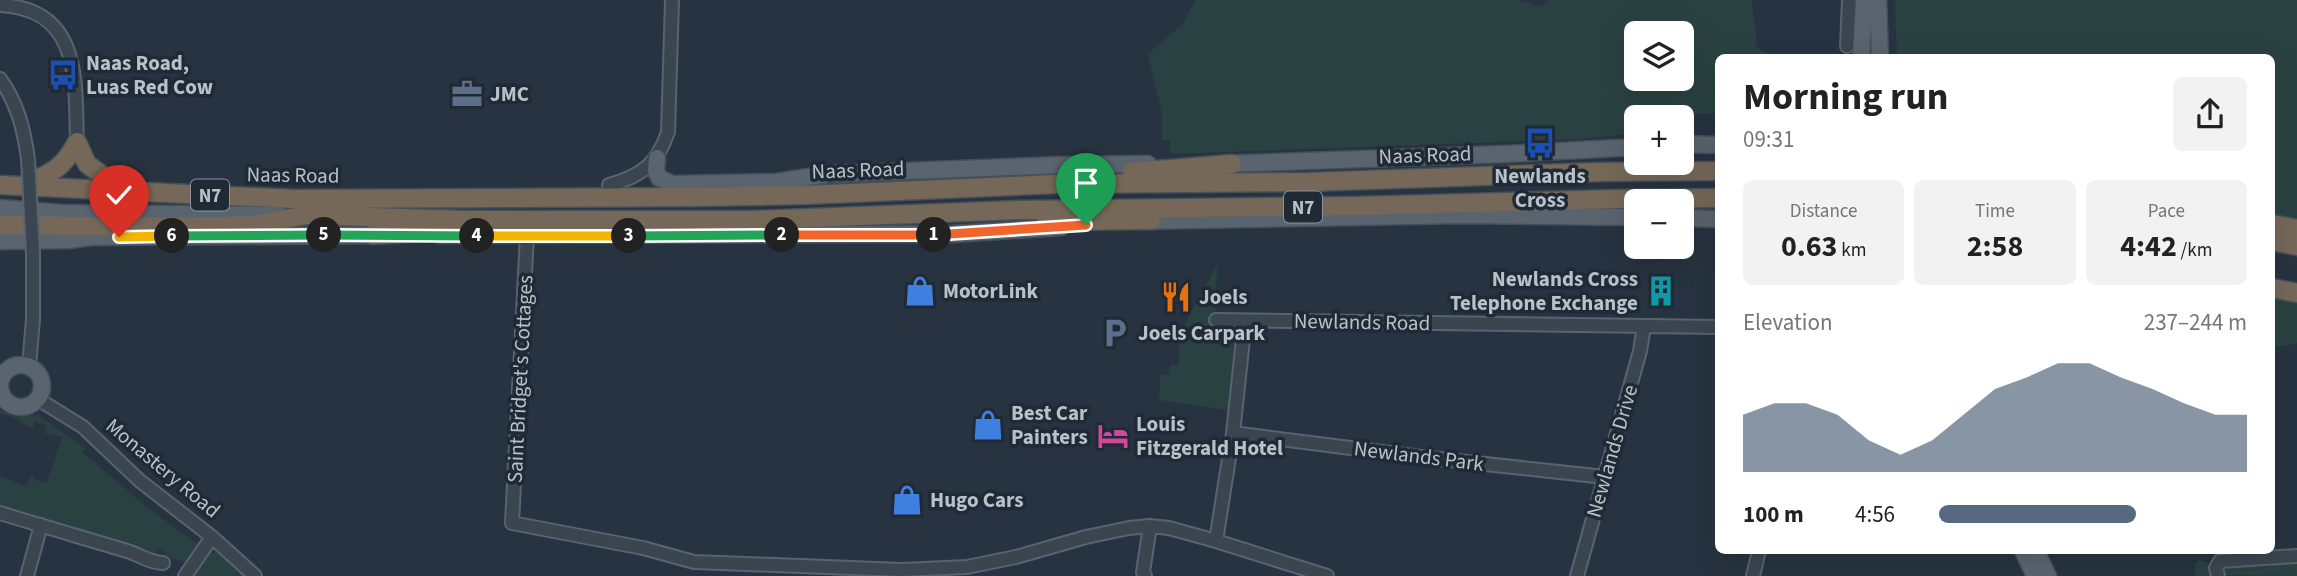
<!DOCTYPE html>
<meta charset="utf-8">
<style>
body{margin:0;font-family:"Source Sans 3",sans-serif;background:#f2f2f2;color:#222;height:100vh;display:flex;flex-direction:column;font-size:26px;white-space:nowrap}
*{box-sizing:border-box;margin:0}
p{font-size:23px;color:#767676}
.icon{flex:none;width:38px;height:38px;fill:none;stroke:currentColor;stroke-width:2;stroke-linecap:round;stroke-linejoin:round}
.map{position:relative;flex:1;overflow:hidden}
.details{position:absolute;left:1715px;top:54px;width:560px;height:500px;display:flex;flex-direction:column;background:#fff;border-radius:10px;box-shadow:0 7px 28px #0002}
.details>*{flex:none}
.tools{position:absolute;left:1624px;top:21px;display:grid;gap:14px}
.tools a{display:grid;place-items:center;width:70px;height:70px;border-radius:10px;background:#fff;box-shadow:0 7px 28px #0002;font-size:35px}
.pin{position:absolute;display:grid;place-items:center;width:60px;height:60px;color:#fff;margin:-72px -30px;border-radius:50% 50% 50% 0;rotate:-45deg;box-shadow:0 0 7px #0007}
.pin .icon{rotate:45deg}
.km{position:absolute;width:35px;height:35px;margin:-18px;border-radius:50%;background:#222;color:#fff;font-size:19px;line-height:35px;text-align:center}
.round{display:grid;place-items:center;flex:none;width:74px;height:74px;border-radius:10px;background:#f2f2f2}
.summary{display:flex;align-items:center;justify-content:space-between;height:119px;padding:0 28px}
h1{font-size:38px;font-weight:700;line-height:52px}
.figures{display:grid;grid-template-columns:repeat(3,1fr);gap:10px;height:119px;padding:7px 28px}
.figures div{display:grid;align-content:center;border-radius:10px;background:#f2f2f2;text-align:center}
.figures b{font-size:30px;font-weight:700}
.figures small{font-size:19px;font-weight:400}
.figures p{font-size:19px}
.chart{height:196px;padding:14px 28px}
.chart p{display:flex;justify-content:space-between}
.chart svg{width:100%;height:126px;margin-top:7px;fill:#566980;opacity:.7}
ul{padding:0 28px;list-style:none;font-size:23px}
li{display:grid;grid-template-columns:112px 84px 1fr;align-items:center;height:52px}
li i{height:18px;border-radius:9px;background:#566980}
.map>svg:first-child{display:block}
.green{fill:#2a4142;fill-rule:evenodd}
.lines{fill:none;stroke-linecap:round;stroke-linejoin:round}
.minor-casing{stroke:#59636d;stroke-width:16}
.major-casing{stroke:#454e59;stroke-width:19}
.highway-casing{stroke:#46505a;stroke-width:21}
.minor{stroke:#3b4550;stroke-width:12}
.major{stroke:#5a646f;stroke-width:16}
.highway{stroke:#756859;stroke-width:18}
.minor-bridge-casing{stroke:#59636d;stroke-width:16;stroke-linecap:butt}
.minor-bridge{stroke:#3b4550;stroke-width:12}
.split-1-casing{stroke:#fff;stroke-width:14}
.split-2-casing{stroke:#fff;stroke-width:14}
.split-3-casing{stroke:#fff;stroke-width:14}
.split-4-casing{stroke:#fff;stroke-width:14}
.split-5-casing{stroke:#fff;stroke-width:14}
.split-6-casing{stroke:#fff;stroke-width:14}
.split-7-casing{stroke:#fff;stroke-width:14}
.split-1{stroke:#f0652b;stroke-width:9}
.split-2{stroke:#f0652b;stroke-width:9}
.split-3{stroke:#22a559;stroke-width:9}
.split-4{stroke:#f5b400;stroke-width:9}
.split-5{stroke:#22a559;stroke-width:9}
.split-6{stroke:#22a559;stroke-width:9}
.split-7{stroke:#f5b400;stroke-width:9}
.labels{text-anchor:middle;stroke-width:7;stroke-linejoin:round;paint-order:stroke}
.shield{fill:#202a35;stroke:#8a939d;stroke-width:2}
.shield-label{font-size:19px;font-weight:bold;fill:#b8c0ca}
.poi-label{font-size:21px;font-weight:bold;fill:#b8c0ca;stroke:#202a35;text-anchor:start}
.street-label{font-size:21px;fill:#b8c0ca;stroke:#202a35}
</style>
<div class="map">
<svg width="2297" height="576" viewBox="0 0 2297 576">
<rect width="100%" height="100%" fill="#273340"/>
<!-- green -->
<path class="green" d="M1196,0H1518L1541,7L1550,0H1752L1757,48L1779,58H1718V113L1684,115V127L1682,128V117H1636V133L1580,139L1172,154L1170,152V140H1162V113L1148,54L1182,24ZM1636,33H1682V79H1636Z
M1895,0H2297V220L2272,215V58H1897Z
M1217,265L1215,325L1234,329L1239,339L1228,410L1159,400L1160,375L1169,374L1170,365H1179V334Z
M2272,295L2297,301V343L2272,348Z
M0,410C14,418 22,416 38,415L85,448L82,452L147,507L197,544L185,562L171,558L159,548L151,559L0,510V476L27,486L31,475L34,476V479L47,483L62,437L44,433L47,425L35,421L33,428L21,423L20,420L0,413Z
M220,552L246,576H196L194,574L208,553Z
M2200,560L2212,564L2215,576H2195V563Z
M2297,561V576L2221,575L2224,567Z"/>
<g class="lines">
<!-- minor casing -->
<g class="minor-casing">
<path id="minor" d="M0,5C82,9 75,82 77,142
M1847,46L1849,0
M0,79C18,104 24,130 28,159
M609,185C642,176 657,164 668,132L672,0
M527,236L512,523L643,548L694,562L902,570L967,567L1016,557L1086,537L1129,528L1150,526L1169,528L1216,541L1327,576
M1216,320L1718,327
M29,367L33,319V254
M0,396H3
M38,399L83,427L140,481L212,537L255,576
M1233,433L1421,457L1605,477
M0,513C42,526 84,538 127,551C141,555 147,562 163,563
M1216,541L1233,433L1245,321
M27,576L41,525
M185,576L212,537
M1145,576L1143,572L1150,526
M1577,576L1640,351L1644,326
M1753,576L1759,551
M2218,576L2216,568L2220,561L2297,556"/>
</g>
<!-- major casing -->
<g class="major-casing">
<path id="major" d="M1878,0L1880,58
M1861,58L1864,0
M1682,144L1718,145
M657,158L656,171L659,178L672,184L777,182L827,174L1061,165L1148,164
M1219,164L1506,154L1636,147
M0,208L61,213L279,215
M1682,218L1718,219
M1139,221L1464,215L1636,217
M440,235L952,234L1061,227
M0,241L68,240L91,237L382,235
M0 386a21 21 0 1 1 42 0a21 21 0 1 1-42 0Z
M2023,551L2035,576
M2036,551L2048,576"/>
</g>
<!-- highway casing -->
<g class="highway-casing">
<path id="highway" d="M77,142L87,164L124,191
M1132,172L1232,164
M0,185L295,199L697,197L805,195L1056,184L1309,182L1600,172L1718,171
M24,185C51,173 63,169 77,142
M1046,221L1151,220
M2272,224L2297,229
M0,225L181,227L254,225L306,215L464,220H754L1018,210L1357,206L1617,199L1718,198
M372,235L453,230
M2272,241L2297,246
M2272,288L2297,293"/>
</g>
<!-- minor -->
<use href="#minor" class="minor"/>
<!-- major -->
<use href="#major" class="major"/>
<!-- highway -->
<use href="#highway" class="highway"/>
<!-- minor-bridge casing -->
<g class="minor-bridge-casing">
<path id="minor-bridge" d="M28,159L33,254"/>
</g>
<!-- minor-bridge -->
<use href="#minor-bridge" class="minor-bridge"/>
</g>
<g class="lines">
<!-- split-1 casing -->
<g class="split-1-casing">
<path id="split-1" d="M934,235L1086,225"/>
</g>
<!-- split-2 casing -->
<g class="split-2-casing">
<path id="split-2" d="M782,235H934"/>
</g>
<!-- split-3 casing -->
<g class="split-3-casing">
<path id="split-3" d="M629,236L782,235"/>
</g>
<!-- split-4 casing -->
<g class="split-4-casing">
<path id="split-4" d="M477,236H629"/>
</g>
<!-- split-5 casing -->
<g class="split-5-casing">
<path id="split-5" d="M324,235L477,236"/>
</g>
<!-- split-6 casing -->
<g class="split-6-casing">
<path id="split-6" d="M172,236L324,235"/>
</g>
<!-- split-7 casing -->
<g class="split-7-casing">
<path id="split-7" d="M119,237L172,236"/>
</g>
<!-- split-1 -->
<use href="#split-1" class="split-1"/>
<!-- split-2 -->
<use href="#split-2" class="split-2"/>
<!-- split-3 -->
<use href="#split-3" class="split-3"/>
<!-- split-4 -->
<use href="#split-4" class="split-4"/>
<!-- split-5 -->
<use href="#split-5" class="split-5"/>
<!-- split-6 -->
<use href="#split-6" class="split-6"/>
<!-- split-7 -->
<use href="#split-7" class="split-7"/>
</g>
<!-- icons -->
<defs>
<g id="bus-bare" transform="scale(2.415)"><path d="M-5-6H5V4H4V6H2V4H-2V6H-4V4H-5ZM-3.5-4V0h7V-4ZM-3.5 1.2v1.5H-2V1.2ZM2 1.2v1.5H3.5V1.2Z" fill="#1a4fb4" stroke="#202a35" stroke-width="2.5" paint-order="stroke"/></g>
<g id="office-bare" transform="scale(2.415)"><path d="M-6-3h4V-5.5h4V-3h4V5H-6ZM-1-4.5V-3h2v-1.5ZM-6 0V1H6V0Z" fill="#5c6f8a" stroke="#202a35" stroke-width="2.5" paint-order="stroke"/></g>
<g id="shop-bare" transform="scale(2.415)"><path d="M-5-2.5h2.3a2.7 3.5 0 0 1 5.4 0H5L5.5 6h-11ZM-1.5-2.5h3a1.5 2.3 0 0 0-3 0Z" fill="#3f7fe0" stroke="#202a35" stroke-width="2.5" paint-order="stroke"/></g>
<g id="building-bare" transform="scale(2.415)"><path d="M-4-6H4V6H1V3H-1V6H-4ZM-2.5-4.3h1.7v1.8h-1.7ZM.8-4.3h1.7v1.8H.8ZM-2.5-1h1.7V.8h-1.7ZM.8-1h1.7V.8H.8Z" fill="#0f9aa8" stroke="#202a35" stroke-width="2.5" paint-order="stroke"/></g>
<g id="restaurant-bare" transform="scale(2.415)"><path d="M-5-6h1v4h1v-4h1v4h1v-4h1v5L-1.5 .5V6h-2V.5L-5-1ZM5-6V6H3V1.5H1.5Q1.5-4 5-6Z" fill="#e8710a" stroke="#202a35" stroke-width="2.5" paint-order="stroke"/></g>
<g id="parking-bare" transform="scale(2.415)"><path d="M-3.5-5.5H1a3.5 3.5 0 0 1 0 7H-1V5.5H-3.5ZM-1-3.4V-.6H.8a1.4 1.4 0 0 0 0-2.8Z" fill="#5c6f8a" stroke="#202a35" stroke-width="2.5" paint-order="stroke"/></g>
<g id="hotel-bare" transform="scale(2.415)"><path d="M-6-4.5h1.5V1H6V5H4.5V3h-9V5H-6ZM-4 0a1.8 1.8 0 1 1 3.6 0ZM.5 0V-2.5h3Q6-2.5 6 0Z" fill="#d1479c" stroke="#202a35" stroke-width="2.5" paint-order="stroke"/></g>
</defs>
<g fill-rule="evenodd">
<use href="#bus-bare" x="63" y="75"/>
<use href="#office-bare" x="467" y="94"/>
<use href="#bus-bare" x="1540" y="143"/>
<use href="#shop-bare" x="920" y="291"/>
<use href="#building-bare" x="1661" y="291"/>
<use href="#restaurant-bare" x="1176" y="297"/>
<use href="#parking-bare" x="1115" y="333"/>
<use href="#shop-bare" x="988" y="425"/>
<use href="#hotel-bare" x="1113" y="436"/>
<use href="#shop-bare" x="907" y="500"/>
</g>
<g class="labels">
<!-- shield labels -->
<g class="shield">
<rect x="191" y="179.5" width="38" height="31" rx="5"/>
<rect x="1284" y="191.5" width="38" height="31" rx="5"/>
</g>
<g class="shield-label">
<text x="210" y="202">N7</text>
<text x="1303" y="214">N7</text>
</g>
<!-- poi labels -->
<g class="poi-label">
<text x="86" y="70">Naas Road,<tspan x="86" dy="24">Luas Red Cow</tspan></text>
<text x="490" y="101">JMC</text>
<text x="1540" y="183" text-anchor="middle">Newlands<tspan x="1540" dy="24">Cross</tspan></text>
<text x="1638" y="286" text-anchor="end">Newlands Cross<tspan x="1638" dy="24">Telephone Exchange</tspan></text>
<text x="943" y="298">MotorLink</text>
<text x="1199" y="304">Joels</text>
<text x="1138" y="340">Joels Carpark</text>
<text x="1011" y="420">Best Car<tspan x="1011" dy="24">Painters</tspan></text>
<text x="1136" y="431">Louis<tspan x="1136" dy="24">Fitzgerald Hotel</tspan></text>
<text x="930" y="507">Hugo Cars</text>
</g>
<!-- street labels -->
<g class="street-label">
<text transform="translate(1425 155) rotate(-2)" y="7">Naas Road</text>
<text transform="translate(858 170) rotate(-2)" y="7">Naas Road</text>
<text transform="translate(293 175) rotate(1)" y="7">Naas Road</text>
<text transform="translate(1362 322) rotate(1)" y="7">Newlands Road</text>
<text transform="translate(520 379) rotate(-87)" y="7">Saint Bridget's Cottages</text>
<text transform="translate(1612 451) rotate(-74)" y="7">Newlands Drive</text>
<text transform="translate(1419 456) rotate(7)" y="7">Newlands Park</text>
<text transform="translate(163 468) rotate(40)" y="7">Monastery Road</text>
</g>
</g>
</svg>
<div class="tools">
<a><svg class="icon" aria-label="layers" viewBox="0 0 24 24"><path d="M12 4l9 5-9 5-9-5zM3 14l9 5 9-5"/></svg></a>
<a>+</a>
<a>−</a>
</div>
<div class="pin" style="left:1086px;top:225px;background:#1e9e55"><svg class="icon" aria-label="arrive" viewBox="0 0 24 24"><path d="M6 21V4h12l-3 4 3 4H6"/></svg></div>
<div class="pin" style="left:119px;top:237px;background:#d93025"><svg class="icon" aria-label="check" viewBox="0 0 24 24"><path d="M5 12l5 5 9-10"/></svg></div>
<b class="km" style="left:934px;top:235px">1</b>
<b class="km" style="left:782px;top:235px">2</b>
<b class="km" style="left:629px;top:236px">3</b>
<b class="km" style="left:477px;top:236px">4</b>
<b class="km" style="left:324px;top:235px">5</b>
<b class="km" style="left:172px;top:236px">6</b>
<section class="details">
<div class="summary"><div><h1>Morning run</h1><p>09:31</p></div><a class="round"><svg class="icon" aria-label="share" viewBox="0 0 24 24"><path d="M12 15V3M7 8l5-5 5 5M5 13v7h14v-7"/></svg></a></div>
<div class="figures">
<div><p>Distance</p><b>0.63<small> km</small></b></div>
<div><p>Time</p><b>2:58</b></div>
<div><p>Pace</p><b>4:42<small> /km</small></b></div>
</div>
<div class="chart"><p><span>Elevation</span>237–244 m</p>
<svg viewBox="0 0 160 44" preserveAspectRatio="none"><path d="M0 44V24L10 20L20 20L30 24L40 33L50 38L60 33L70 24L80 15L90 11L100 6L110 6L120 11L130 15L140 20L150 24L160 24V44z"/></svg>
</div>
<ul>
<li><b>100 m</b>4:56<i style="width:64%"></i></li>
</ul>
</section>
</div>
